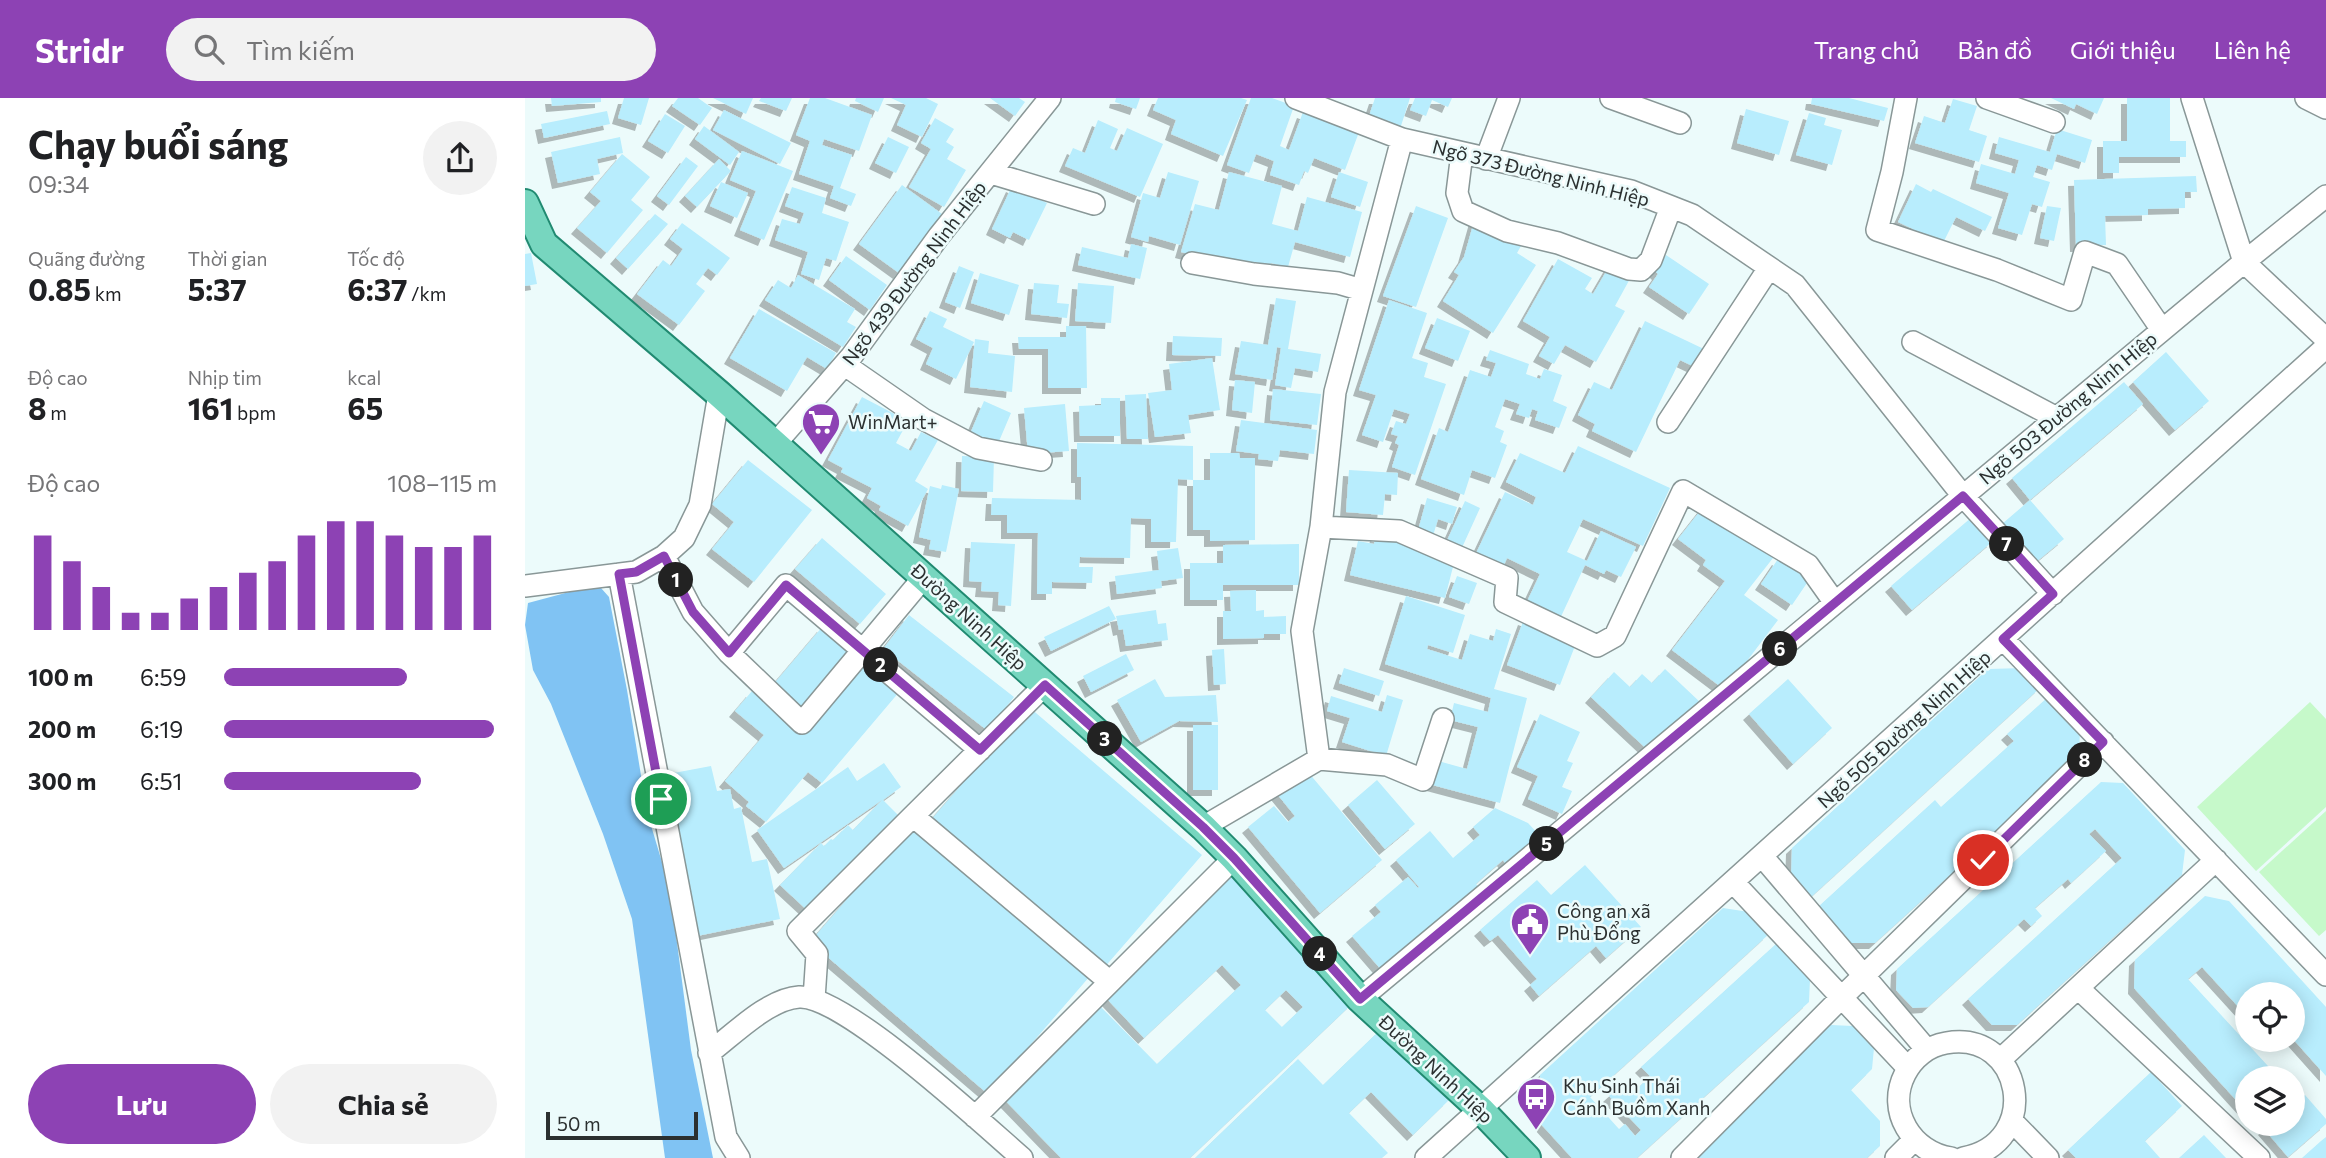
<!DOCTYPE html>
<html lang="vi">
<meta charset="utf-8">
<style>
body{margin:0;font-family:Commissioner,sans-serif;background:#f2f2f2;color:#202124;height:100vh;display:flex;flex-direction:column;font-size:26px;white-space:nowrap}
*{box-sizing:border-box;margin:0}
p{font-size:23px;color:#757577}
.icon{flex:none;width:38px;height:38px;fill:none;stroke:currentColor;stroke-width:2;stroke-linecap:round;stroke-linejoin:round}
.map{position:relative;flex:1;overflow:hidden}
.side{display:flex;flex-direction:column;background:#fff;width:525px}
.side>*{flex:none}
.controls{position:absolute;left:1710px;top:884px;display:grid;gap:14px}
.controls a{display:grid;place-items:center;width:70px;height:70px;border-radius:50%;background:#fff;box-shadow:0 4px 18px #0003;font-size:35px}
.scale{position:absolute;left:21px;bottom:18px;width:152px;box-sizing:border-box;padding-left:7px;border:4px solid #2b3030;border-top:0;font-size:19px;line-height:24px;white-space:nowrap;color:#2b3030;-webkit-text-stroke:5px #ecfbfb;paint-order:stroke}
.pin{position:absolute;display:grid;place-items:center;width:60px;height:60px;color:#fff;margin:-30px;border:4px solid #fff;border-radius:50%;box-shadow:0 2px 7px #0007}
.km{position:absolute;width:35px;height:35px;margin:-18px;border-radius:50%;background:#222;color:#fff;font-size:19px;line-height:35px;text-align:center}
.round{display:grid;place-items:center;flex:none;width:74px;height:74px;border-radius:37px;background:#f2f2f2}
.overview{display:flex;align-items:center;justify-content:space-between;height:119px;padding:0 28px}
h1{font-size:38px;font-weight:700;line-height:52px}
.figures{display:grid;grid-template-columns:repeat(3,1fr);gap:10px;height:119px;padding:7px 28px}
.figures div{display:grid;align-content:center}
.figures b{font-size:30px;font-weight:700}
.figures small{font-size:19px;font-weight:400}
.figures p{font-size:19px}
.chart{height:196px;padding:14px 28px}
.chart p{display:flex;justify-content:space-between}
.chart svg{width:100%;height:126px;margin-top:7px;stroke:#8d42b4;stroke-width:6}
.primary-button{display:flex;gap:14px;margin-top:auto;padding:14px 28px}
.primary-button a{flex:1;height:80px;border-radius:42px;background:#8d42b4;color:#fff;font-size:28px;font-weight:700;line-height:80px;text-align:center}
.primary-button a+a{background:#f2f2f2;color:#202124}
ul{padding:0 28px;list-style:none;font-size:23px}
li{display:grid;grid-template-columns:112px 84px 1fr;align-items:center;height:52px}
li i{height:18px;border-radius:9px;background:#8d42b4}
header{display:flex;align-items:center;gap:42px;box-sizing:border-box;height:98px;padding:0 35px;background:#8d42b4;color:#fff}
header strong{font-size:33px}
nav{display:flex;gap:38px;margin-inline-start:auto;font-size:24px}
.search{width:490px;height:63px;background:#f2f2f2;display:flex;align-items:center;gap:18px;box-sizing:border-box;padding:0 24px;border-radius:38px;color:#757577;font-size:26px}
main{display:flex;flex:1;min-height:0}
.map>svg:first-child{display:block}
.green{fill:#c6f9ca}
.water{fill:#80c3f3}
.building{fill:#b8edfd;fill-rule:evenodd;filter:url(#shadow)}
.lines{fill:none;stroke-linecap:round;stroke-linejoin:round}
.minor-casing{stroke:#899797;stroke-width:24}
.major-casing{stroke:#218a71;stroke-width:30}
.minor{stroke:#fff;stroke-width:21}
.major{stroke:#77d6bf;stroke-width:26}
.route-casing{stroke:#fff;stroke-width:14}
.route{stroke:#8d42b4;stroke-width:9}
.labels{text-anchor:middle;stroke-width:5;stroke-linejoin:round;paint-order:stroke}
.street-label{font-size:19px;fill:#2b3030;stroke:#ecfbfb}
.poi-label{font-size:19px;fill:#2b3030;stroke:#ecfbfb;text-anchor:start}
</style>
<header>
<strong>Stridr</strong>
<div class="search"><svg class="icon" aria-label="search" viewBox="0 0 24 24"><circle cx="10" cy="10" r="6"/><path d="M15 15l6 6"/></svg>Tìm kiếm</div>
<nav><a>Trang chủ</a><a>Bản đồ</a><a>Giới thiệu</a><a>Liên hệ</a></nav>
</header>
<main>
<section class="side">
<div class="overview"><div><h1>Chạy buổi sáng</h1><p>09:34</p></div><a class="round"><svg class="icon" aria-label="share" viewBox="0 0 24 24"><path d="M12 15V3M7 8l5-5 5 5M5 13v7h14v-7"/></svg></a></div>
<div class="figures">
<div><p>Quãng đường</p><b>0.85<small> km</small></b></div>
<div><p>Thời gian</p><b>5:37</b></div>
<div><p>Tốc độ</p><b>6:37<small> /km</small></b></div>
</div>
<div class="figures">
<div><p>Độ cao</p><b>8<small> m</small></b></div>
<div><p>Nhịp tim</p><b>161<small> bpm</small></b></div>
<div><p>kcal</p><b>65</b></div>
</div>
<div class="chart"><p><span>Độ cao</span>108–115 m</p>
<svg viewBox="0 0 160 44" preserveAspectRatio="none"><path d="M5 44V11M15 44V20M25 44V29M35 44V38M45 44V38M55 44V33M65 44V29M75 44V24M85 44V20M95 44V11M105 44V6M115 44V6M125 44V11M135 44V15M145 44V15M155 44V11"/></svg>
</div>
<ul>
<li><b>100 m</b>6:59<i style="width:67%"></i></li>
<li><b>200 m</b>6:19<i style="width:99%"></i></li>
<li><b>300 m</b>6:51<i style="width:72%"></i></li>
</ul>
<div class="primary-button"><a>Lưu</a><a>Chia sẻ</a></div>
</section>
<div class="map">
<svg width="1801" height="1060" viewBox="0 0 1801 1060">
<defs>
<filter id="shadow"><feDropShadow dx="-6" dy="6" stdDeviation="0" flood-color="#0004"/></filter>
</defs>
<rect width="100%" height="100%" fill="#ecfbfb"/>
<!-- green -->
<path class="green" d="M1785,604L1801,621V709L1731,773L1672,709Z
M1801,713V832L1794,838L1734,774Z"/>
<!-- water -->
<path class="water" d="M59,490H76L84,499L102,592L122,714L145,791L166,952L188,1060H140L107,821L78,736L26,606L8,572L0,527L3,505Z"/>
<!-- building -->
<path class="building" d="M26,0H76V4L27,8Z
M99,0H124L116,27L93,20Z
M153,0H173L187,10L175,27L147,8Z
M188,0H228L221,16Z
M236,0H267L261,13L234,3Z
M285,0H300L347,17L334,53L299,41L297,47L327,57L315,90L331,96L326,108L305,100L309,88L274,76L285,43L271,37Z
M331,0H359L353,14L330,3Z
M366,0H401L413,6L397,39L372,27L381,7Z
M465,0H494L500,4L490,18Z
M591,0H615L611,11L590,4Z
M633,0H716L722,2L698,58L646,36L651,22L628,12Z
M726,0H747L769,8L755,48L764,52L778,14L834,34L820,72L789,60L783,75L779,73L774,87L745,77L749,63L731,56L724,75L702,67Z
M850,0H885L874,34L842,24Z
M890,0H927L923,9L907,2L901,18L885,12Z
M1287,0H1324L1363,10L1359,23L1286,6Z
M1526,0H1579L1572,16L1551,6L1549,11Z
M1602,0H1645V43H1661V59H1594V75H1578V43H1602Z
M1428,1L1452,8L1444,32L1462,38L1454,64L1390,45L1399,18L1420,25Z
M1221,11L1264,23L1254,57L1212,45Z
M199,12L266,45L255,66L188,32Z
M82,13L85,26L19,40L16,26Z
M1284,15L1301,20L1299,27L1317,32L1307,67L1271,57Z
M140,16L160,28L143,55L123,43Z
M410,20L429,31L421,44L429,49L422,61L441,72L419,109L384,89L406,51L396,45Z
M573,22L593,31L585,50L592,53L602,30L638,46L615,99L540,68L548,50L560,55Z
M179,28L214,54L205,67L170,41Z
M1532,31L1567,42L1560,65L1532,56L1527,72L1512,67L1508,79L1525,84L1517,109L1507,106L1497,137L1473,130L1484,95L1451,85L1456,66L1490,76L1494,62L1470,55L1474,39L1525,54Z
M95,39L98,55L72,61L75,76L33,85L26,54Z
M363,39L384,49L371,75L350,65Z
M217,53L268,73L239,142L215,132L231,93L205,82Z
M97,56L125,79L106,102L118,112L82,155L52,130L76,103L65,94Z
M161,59L173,68L144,107L132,98Z
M194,61L206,73L172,109L160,98Z
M643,74L674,83L655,147L624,138L623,144L606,139L618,95L635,100Z
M704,74L757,88L747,126L773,133L782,99L837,114L825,159L770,144L763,169L746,165L743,177L656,154L670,106L694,112Z
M814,74L843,84L835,109L806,99Z
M1671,78L1672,94H1660V110L1623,111V117L1580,118L1581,147L1551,148L1549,82Z
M196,84L223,95L212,120L185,108Z
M1391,86L1406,94L1408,91L1467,119L1460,133L1431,119L1415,151L1385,136L1388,131L1373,124Z
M377,87L417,116L374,175L334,146Z
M487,88L522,105L504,142L488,134L485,140L467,131Z
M267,89L301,100L297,115L324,124L311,163L301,160L294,182L276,176L283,154L250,142L257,121L275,126L279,115L260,108Z
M891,108L923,120L891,209L858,198Z
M1522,108L1536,110L1529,143L1515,140Z
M130,116L143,126L103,171L91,160Z
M950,120L996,148L992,155L1011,167L968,235L918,203L934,177L929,174L939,159Z
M157,125L205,160L192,177L183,170L171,186L180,193L154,227L112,196L138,162L146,168L158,151L145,141Z
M606,146L622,150L615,181L553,167L557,149L603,160Z
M6,155L12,186L0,188V156Z
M1141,157L1184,186L1164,216L1124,189L1133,176L1130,173Z
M321,158L362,187L345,212L304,182Z
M1033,161L1067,180L1060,191L1068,196L1085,167L1106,179L1090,208L1100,213L1071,264L1040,247L1029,266L1014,258L1025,239L998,223Z
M434,168L449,174L435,210L420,204Z
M455,175L494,187L484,217L446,205Z
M273,177L330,211L322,224L331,229L318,249L240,202L253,182L266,190Z
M509,185L534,187L532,205L544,206L542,220L506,216Z
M553,185L589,188L586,225L550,223Z
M751,200L771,203L763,251L796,256L793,274L770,270L766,290L750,287L756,250L752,249L747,282L710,276L716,243L743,247Z
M864,202L902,215L887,260L903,265L899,279L921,286L890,377L867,369L874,347L870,345L873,338L866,336L871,323L881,326L885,316L869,311L858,344L837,337L851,297L834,292Z
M234,211L311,255L302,271L282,259L262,293L205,260Z
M405,213L422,221L418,229L449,244L431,281L401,266L408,250L391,241Z
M912,220L945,233L933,263L900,250Z
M1120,223L1181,252L1172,270L1155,262L1111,354L1067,333L1070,326L1053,317L1069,284L1087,292Z
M541,228H561L562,290H523V251H494L493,239H541Z
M648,238L697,240L696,258L647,257Z
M450,241L464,243L463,255L490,258L487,294L445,289Z
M965,252L1004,266L1001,276L1015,281L1019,271L1037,277L1028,303L1042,309L1034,330L1010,322L1013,313L1007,311L1004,320L991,316L995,306L980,301L970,329L979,333L975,344L982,347L970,380L947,372L939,397L896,381L914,330L923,334L945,272L966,279L971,265L961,262Z
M1641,254L1684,303L1650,332L1608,284Z
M687,260L695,312L663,317L666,335L630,339L623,295L647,292L644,266Z
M710,282L730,284L727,315L707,312Z
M1599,284L1618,306L1505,402L1487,380Z
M748,291L796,296L792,327L745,322Z
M621,296L623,341H602L600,297Z
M337,299L383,323L371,345L386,353L396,334L413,342L390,383L403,391L383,428L354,412L356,408L342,400L347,390L316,374L318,370L303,362Z
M576,300H595V338H555L554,308L576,307Z
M459,303L486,315L472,348L445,336Z
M540,306L544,353L503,356L499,310Z
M716,322L792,332L789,356L755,352L753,363L733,361L734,356L711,353Z
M552,345L668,348V382L653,381L651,444H626V421L606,420L605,460L555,459L554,469H568L567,485L527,484V496H512L513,435H482V417H466L467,400L556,402V379H552Z
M1053,348L1145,390L1118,448L1058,421L1042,454L1062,463L1076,433L1111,449L1096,479L1081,472L1079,476L1060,467L1033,525L999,510L1015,476L982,460L975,476L947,464L980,394L1008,407L1011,399L981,384L995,355L1040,375Z
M685,355H714L715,360H730V442L685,443V432H668V382H685Z
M437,358L469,359L468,394L436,393Z
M223,362L287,412L229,484L187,451L209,424L187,406Z
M824,372L873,375L872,397L860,396L858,417L821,414Z
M417,387L434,391L421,454L404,451L406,442L394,439L405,388L416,391Z
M902,400L932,409L927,426L913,421L907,441L892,436Z
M1505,402L1539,441L1510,465L1477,426Z
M940,403L955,410L935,454L920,447Z
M1179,408L1248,460L1219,497L1253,522L1200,592L1147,552L1200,483L1178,467L1181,462L1153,441Z
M1447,419L1468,443L1387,512L1366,488Z
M851,437L930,461L920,500L825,477L833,443L849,446Z
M297,440L361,496L335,526L270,471Z
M446,444L490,446L486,508L473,507L474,494L456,493L457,484L444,483Z
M774,446V487H698V502H665V465H698V447Z
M653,450L658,480L636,483L637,490L592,496L590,478L634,472L632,453Z
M1253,461L1284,482L1267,507L1236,486Z
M932,478L952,485L944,506L924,499Z
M731,492V513L739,512V519L761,518V536H739V540L698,541V513H706L705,493Z
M881,498L940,517L928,555L903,547L902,551L937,562L945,536L968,543L971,531L986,536L969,591L1002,600L975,705L900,685L906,661L942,671L953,629L925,622L929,605L963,614L966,600L860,566Z
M584,508L591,521L526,553L519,539Z
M631,512L633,526L641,525L643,542L601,548L598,531L594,532L591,518Z
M384,517L489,599L463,633L358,551Z
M999,521L1053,540L1035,587L982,567Z
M298,528L375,593L297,685L283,674L241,724L221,708L224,704L200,683L239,637L210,613L227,593L236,601Z
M699,551L701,586L689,587L687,552Z
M601,556L609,572L566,594L558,578Z
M819,570L859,583L854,598L814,585Z
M1499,570L1516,589L1285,800L1266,780L1267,750L1463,571Z
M1140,571L1176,605L1127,656L1066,599L1089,574L1105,589L1117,576L1127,585Z
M630,581L640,599L691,597L693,624L654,623L616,644L592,602Z
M1263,581L1307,630L1268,666L1224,616Z
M862,597L878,602L861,658L817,644L825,620L802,613L806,598L857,614Z
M1524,598L1555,630L1554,660L1350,845H1326L1293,809L1410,702L1416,709L1489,643L1482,636Z
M504,609L677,757L578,871L405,723Z
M1015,616L1055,634L1042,663L1048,665L1037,689L1047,693L1037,716L1003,701L1013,678L992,669Z
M668,627H693V692H668Z
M359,665L376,689L358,702L375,719L283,813L255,787L296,745L299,748L306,741L308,742L323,727L328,732L357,702L259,770L232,732L323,669L332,683Z
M186,668L192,693L205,691L209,711L216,709L227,764L242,761L255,821L172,838L138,677Z
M783,674L857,762L795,815L723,729L749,708L763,724L770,718L748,691Z
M852,682L890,726L860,751L823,707Z
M1576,684L1598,685L1660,752L1657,777L1492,927H1467L1443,901L1597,760L1570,731L1564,736L1581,753L1546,785L1543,781L1510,810L1517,818L1506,828L1499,821L1403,909L1388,910L1371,892L1372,871Z
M970,710L1003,725L1016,739L982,768L978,762L963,775L951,786L956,792L859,875L827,838L856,814L850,807L883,779L893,790L894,789L871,762L905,733L928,760L955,737L948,729Z
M387,726L565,878L463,996L285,844Z
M1060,767L1116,829L1081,860L1071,848L1014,898L1005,887L1012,881L973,837L965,843L955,832L1012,782L1026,797Z
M702,773L828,905L665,1060H536L477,999L574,907L632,966L716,887L697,867L619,940L583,902L610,876L603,868ZM761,892L778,909L757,929L740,912Z
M1680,798L1704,803L1801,909V978L1768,941V896H1722V912L1719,915L1677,869L1663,881L1754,980H1722V1014L1609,890L1610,862Z
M1198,810L1224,814L1244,836L1065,999L1094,1031L1100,1026L1110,1038L1116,1032L1084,998L1095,988L1104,998L1115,988L1125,978L1116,969L1252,845L1285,881L1284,904L1112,1060H1047L1015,1025V977Z
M1306,927L1328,928L1349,950L1347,971L1326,992L1355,1023V1048L1342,1060H1165Z
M856,931L924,1002L888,1037L846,994L824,1015L863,1055L857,1060H670L773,961L798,987Z
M1626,974L1657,1008L1620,1043L1635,1060H1551L1543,1052Z
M1780,997L1801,1021V1026L1763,1059L1739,1031L1746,1026H1768V1007Z
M1679,1037L1701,1060H1654Z
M1801,1039V1060H1777L1796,1043Z"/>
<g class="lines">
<!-- minor casing -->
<g class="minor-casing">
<path id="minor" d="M771,0L877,41L1106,93L1167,117L1270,187L1438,398L1528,496
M1086,0L1155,25
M1381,0L1367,74L1352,132L1472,172L1546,202L1560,154L1592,166L1637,232
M1462,0L1529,24
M1667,0L1719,164L1801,241
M1781,0L1801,10
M937,55L932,95L938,113L982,133L1033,145L1104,171L1116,172L1126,162L1146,109
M961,61L984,0
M466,75L569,106
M667,165L729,176L813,185L837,192
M1388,244L1532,320
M320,267L398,321L453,350L516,362
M1143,324L1244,170
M250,346L326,259L414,138L525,0
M796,429L874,433L982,480L980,504L1072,548L1090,538L1158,393L1283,467L1310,505
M139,458L168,514L204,555L277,625L399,479
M94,476L201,1039L214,1060
M0,488L111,474L139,458L159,440L175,407L194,296
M1478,541L1801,877
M204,555L261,487L455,652
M520,587L388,718L585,884
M794,661L777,533L796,429L810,294L877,41
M678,729L794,661L862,667L898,682L918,621
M1237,758L1402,952
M1208,784L1383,970
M1554,891L1734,1060
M289,901L292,856L273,833L388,718
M835,901L1719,164L1801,98
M184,955C208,937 243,901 274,899C318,896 459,1027 497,1060
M1475,962L1691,762
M450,1019L709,760
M1487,1023L1523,1060
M901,1060L1801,249
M1157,1060L1316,900L1578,644
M1371,1060L1389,1042
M1426,1060C1387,1054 1361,1013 1380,976C1388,960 1403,948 1421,945C1498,931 1519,1045 1438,1060"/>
</g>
<!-- major casing -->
<g class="major-casing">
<path id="major" d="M0,105L19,146L194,296L678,729L709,760L835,901L956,1012L1002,1060"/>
</g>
<!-- minor -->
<use href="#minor" class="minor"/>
<!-- major -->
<use href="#major" class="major"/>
</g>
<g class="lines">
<!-- route casing -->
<g class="route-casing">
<path id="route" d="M136,701L94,476L111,474L139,458L168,514L204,555L261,487L455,652L520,587L678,729L709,760L835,901L1438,398L1528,496L1478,541L1578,644L1458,762"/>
</g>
<!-- route -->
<use href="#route" class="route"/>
</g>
<!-- icons -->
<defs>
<g id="supermarket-pin" transform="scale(2.0125)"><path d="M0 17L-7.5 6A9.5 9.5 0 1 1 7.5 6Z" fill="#8d42b4" stroke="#ecfbfb"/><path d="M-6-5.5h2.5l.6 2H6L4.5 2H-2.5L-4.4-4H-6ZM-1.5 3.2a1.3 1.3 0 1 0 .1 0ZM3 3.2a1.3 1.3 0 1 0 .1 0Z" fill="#fff"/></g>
<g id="civic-pin" transform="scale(2.0125)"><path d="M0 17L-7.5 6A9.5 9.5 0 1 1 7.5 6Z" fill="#8d42b4" stroke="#ecfbfb"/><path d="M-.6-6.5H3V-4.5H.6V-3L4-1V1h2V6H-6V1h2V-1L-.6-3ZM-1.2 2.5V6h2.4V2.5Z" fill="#fff"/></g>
<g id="bus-pin" transform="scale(2.0125)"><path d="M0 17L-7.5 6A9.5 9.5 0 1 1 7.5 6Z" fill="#8d42b4" stroke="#ecfbfb"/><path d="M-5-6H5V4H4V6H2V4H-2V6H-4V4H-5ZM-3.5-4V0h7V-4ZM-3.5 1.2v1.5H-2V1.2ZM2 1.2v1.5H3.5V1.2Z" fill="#fff"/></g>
</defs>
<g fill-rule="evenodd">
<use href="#supermarket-pin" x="296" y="324"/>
<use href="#civic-pin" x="1005" y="824"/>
<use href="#bus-pin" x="1011" y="999"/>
</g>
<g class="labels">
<!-- street labels -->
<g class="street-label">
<text transform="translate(1016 75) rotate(14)" y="7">Ngõ 373 Đường Ninh Hiệp</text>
<text transform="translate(389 175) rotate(-53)" y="7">Ngõ 439 Đường Ninh Hiệp</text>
<text transform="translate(1543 310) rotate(-40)" y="7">Ngõ 503 Đường Ninh Hiệp</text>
<text transform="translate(444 519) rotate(42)" y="7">Đường Ninh Hiệp</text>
<text transform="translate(1379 631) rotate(-42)" y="7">Ngõ 505 Đường Ninh Hiệp</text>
<text transform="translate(911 971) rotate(43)" y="7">Đường Ninh Hiệp</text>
</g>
<!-- poi labels -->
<g class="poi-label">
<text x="323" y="331">WinMart+</text>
<text x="1032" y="820">Công an xã<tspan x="1032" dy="22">Phù Đổng</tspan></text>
<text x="1038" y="995">Khu Sinh Thái<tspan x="1038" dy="22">Cánh Buồm Xanh</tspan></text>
</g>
</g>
</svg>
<div class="controls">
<a><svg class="icon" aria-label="locate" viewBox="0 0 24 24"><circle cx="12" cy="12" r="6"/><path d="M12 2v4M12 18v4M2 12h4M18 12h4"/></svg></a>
<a><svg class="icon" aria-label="layers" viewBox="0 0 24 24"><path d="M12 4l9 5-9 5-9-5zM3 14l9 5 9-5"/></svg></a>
</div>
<div class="scale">50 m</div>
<div class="pin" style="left:136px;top:701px;background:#1e9e55"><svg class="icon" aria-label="arrive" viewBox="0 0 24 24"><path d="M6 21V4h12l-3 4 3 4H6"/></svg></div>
<div class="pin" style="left:1458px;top:762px;background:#d93025"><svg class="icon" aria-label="check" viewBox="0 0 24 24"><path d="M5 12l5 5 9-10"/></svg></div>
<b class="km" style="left:151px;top:482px">1</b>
<b class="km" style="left:356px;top:567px">2</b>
<b class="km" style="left:580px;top:641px">3</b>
<b class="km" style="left:795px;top:856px">4</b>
<b class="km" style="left:1022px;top:746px">5</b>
<b class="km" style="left:1255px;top:551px">6</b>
<b class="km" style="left:1482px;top:446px">7</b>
<b class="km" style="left:1560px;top:662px">8</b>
</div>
</main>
